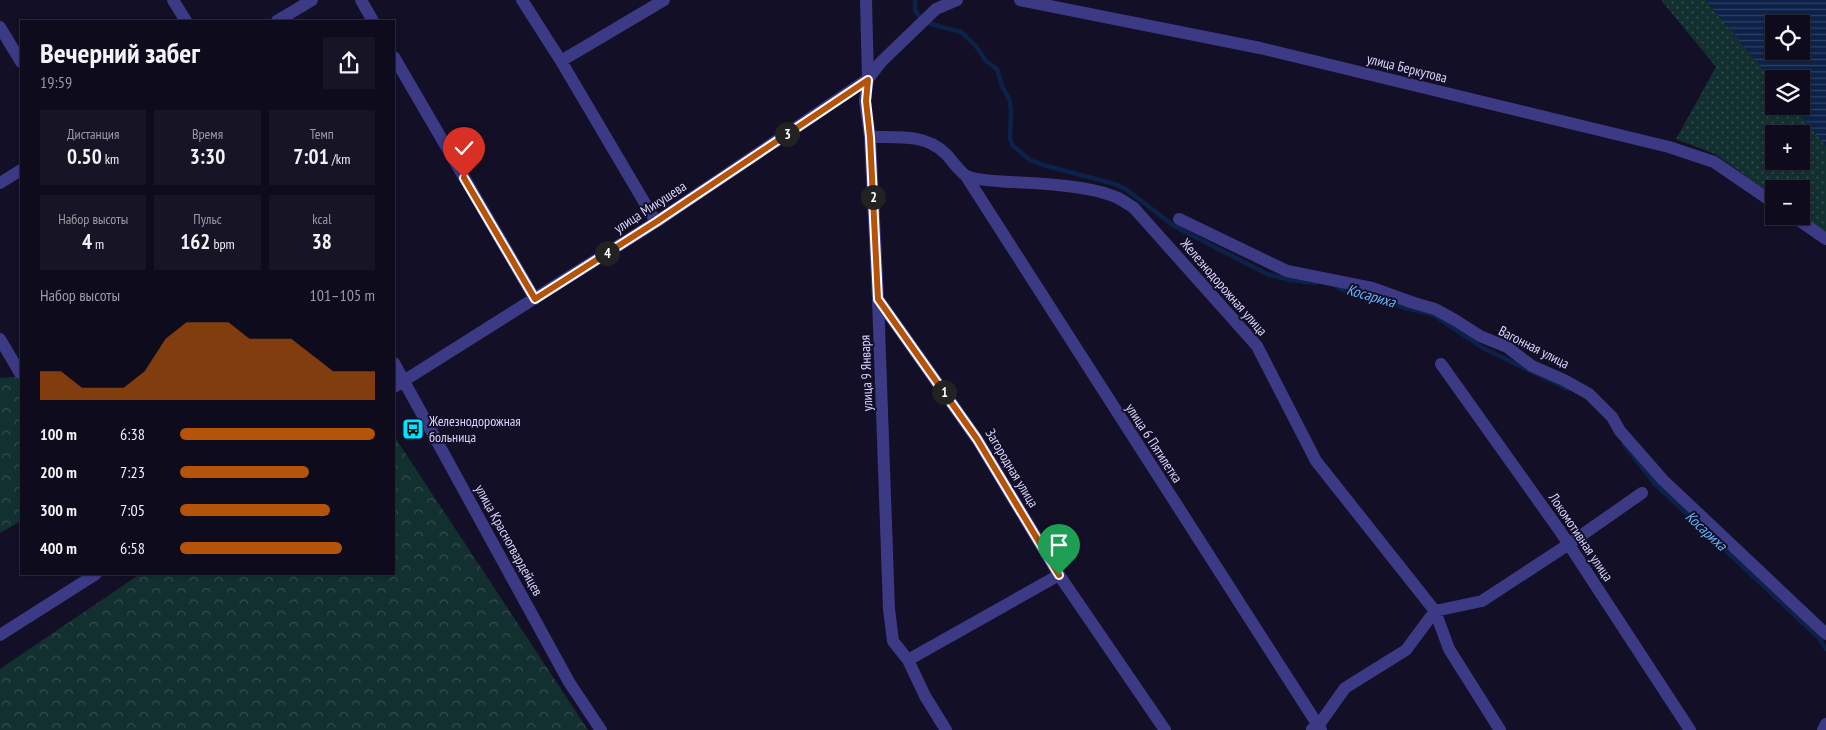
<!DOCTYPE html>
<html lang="ru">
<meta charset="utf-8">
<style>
body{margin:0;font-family:"PT Sans Narrow",sans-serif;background:#171425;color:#f1f3f6;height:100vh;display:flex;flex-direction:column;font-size:19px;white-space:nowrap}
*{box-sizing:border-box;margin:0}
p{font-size:16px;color:#9b9ba3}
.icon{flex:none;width:28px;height:28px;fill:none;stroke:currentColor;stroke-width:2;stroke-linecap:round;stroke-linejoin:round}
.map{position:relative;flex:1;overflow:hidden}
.panel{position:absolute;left:20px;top:20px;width:375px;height:555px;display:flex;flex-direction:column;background:#0e0b1c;border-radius:0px;box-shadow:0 1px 4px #0004,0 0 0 1px #2e2b3b}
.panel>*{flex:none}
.fabs{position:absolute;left:1765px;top:15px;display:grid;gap:10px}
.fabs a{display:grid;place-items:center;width:45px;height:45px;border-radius:0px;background:#0e0b1c;box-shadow:0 1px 4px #0004,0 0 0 1px #2e2b3b;font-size:25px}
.pin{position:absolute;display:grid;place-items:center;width:42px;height:42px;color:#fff;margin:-51px -21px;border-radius:50% 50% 50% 0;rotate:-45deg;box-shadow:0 0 5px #0007}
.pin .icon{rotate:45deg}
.km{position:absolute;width:25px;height:25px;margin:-12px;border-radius:50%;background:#222;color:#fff;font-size:14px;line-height:25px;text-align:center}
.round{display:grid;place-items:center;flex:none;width:52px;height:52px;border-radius:0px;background:#171425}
.summary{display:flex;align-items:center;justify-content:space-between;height:85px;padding:0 20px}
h1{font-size:28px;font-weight:600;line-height:38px}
.figures{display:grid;grid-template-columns:repeat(3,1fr);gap:8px;height:85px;padding:5px 20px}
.figures div{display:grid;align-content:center;border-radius:0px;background:#171425;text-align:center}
.figures b{font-size:21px;font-weight:600}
.figures small{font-size:14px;font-weight:400}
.figures p{font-size:14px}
.chart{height:140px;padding:10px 20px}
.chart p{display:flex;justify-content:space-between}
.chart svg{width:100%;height:90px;margin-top:5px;fill:#b45309;opacity:.7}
ul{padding:0 20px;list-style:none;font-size:16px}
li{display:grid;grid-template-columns:80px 60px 1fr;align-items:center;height:38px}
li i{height:12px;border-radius:6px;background:#b45309}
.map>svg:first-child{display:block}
.grass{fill:url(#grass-dots);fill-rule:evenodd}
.forest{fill:url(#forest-crowns)}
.water{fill:url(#water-rules);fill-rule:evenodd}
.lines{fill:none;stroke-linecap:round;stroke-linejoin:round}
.stream{stroke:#0c2248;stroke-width:4.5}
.minor{stroke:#3d3a85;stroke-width:12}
.route-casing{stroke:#fff;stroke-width:10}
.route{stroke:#b45309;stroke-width:6}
.labels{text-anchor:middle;stroke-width:4;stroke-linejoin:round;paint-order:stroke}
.street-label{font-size:14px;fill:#d9d4ff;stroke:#130f26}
.poi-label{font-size:14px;fill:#d9d4ff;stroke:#130f26;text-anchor:start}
.water-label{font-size:15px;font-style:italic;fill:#62b6ff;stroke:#130f26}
</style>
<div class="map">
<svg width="1826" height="730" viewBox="0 0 1826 730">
<defs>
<pattern id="grass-dots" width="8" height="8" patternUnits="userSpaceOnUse" patternTransform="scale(1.25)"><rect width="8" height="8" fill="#12302f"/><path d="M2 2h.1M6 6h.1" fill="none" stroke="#344d4e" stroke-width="1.8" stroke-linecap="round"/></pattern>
<pattern id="forest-crowns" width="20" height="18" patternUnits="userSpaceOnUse" patternTransform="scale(1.25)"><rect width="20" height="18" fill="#12302f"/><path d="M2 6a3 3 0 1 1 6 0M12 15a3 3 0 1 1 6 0" fill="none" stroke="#344d4e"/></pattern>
<pattern id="water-rules" width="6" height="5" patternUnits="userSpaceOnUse" patternTransform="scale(1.25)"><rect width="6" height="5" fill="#0c2248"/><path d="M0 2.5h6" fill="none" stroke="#2f4163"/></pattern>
</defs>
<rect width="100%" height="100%" fill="#130f26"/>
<!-- grass -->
<path class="grass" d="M1661,0H1706L1774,83V106H1793L1826,146V233L1801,216V189H1774V196L1715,154L1676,139L1716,67ZM1774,134H1801V161H1774Z"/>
<!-- forest -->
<path class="forest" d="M15,377L21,379V521L0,533V378Z
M394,436L588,730H0V669L140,574H394Z"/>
<!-- water -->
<path class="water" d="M1706,0H1826V146L1793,106H1801V79H1774V83ZM1774,24H1801V51H1774Z"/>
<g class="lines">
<!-- stream -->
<path class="stream" d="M915,0V11L920,17L931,24L961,32L975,45L986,61L997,69L1002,86L1010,101L1011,111L1010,139L1013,146L1030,160L1043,165L1115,184L1127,190L1174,226L1267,274L1290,280L1316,283
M1336,286L1345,291L1366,293L1405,308L1432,314L1483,348L1568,389
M1624,444L1655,484L1818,637L1826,649"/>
<!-- minor -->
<path class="minor" d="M173,0L186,21
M361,0L373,21
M522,0L561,61L656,222
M866,0L868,79L865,101L870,137L878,299L889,609L893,641L908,660L925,696L946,730
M1020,0L1260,48L1669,147L1714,162L1774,203
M277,21L312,0
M0,27L21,62
M394,57L535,299
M561,61L664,0
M870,137C897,137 926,134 946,154C951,159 961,174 967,176C977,181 1001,181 1012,182C1041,183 1093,186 1118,198C1124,201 1129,205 1134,208L1257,346L1316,461L1435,611L1449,649L1500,730
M966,176L1321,730
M0,183L21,170
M1793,216L1826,239
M1179,219L1287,271L1372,288L1414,303L1435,309L1455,320L1480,336L1507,347L1532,366L1564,380L1589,394L1612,417L1620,431L1663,480L1826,634
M878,299L977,439L1059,575L1165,730
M0,339L20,373
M394,363L569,682L601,730
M1441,364L1560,531L1690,730
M394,387L656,222L868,79L881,62L936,9L957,0
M0,635L96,574
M908,660L1059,575
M1312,729L1318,726L1345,688L1406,650L1435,611L1482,601L1569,544L1642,493
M1823,730L1826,724"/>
</g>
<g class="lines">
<!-- route casing -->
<g class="route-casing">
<path id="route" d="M464,178L535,299L656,222L868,80L866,101L870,137L878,299L977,439L1059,575"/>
</g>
<!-- route -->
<use href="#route" class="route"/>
</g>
<!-- icons -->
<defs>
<g id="bus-square" transform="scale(1.125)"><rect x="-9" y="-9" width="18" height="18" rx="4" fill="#00e5ff" stroke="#130f26"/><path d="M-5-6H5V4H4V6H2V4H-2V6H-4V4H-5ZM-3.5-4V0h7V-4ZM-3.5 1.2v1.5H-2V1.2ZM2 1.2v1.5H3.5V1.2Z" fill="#111"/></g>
</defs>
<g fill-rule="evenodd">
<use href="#bus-square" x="413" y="429"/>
</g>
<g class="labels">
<!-- street labels -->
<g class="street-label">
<text transform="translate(1407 68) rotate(14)" y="5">улица Беркутова</text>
<text transform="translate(650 207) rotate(-33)" y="5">улица Микушева</text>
<text transform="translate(1224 287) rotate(49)" y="5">Железнодорожная улица</text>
<text transform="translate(1534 347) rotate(27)" y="5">Вагонная улица</text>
<text transform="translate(866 373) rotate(-92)" y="5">улица 9 Января</text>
<text transform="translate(1154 443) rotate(57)" y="5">улица 6 Пятилетка</text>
<text transform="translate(1012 468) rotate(59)" y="5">Загородная улица</text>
<text transform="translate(1581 537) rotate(56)" y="5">Локомотивная улица</text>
<text transform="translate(509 540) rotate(61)" y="5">улица Красногвардейцев</text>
</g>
<!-- poi labels -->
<g class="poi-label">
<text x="429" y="426">Железнодорожная<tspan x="429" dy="16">больница</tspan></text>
</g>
<!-- water labels -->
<g class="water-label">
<text transform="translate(1371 296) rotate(16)" y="5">Косариха</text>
<text transform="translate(1706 531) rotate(43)" y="5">Косариха</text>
</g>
</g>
</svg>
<div class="fabs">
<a><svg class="icon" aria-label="locate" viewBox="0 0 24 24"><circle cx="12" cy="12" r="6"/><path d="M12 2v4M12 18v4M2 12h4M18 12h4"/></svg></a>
<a><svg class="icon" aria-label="layers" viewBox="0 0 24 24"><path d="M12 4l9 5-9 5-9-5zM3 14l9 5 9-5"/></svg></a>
<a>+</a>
<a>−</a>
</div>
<div class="pin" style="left:1059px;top:575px;background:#1e9e55"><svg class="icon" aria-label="arrive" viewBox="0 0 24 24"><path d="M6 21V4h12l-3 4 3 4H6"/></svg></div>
<div class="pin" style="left:464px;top:178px;background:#d93025"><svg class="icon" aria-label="check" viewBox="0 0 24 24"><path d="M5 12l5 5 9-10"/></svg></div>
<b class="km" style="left:944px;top:392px">1</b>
<b class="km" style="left:873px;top:197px">2</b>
<b class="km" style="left:787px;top:134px">3</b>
<b class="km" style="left:607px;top:253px">4</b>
<section class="panel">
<div class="summary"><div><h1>Вечерний забег</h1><p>19:59</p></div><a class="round"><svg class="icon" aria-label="share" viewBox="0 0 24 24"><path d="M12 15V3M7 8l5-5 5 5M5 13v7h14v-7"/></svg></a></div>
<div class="figures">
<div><p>Дистанция</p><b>0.50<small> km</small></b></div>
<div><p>Время</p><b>3:30</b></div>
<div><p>Темп</p><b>7:01<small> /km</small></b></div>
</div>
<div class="figures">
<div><p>Набор высоты</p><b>4<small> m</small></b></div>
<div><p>Пульс</p><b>162<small> bpm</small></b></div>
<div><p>kcal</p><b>38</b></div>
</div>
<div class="chart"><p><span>Набор высоты</span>101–105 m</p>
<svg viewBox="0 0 160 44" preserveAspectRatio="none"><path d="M0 44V30L10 30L20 38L30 38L40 38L50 30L60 14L70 6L80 6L90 6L100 14L110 14L120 14L130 22L140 30L150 30L160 30V44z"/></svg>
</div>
<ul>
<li><b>100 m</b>6:38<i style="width:100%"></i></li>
<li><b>200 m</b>7:23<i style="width:66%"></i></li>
<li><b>300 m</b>7:05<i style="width:77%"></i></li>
<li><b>400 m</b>6:58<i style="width:83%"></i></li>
</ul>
</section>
</div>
